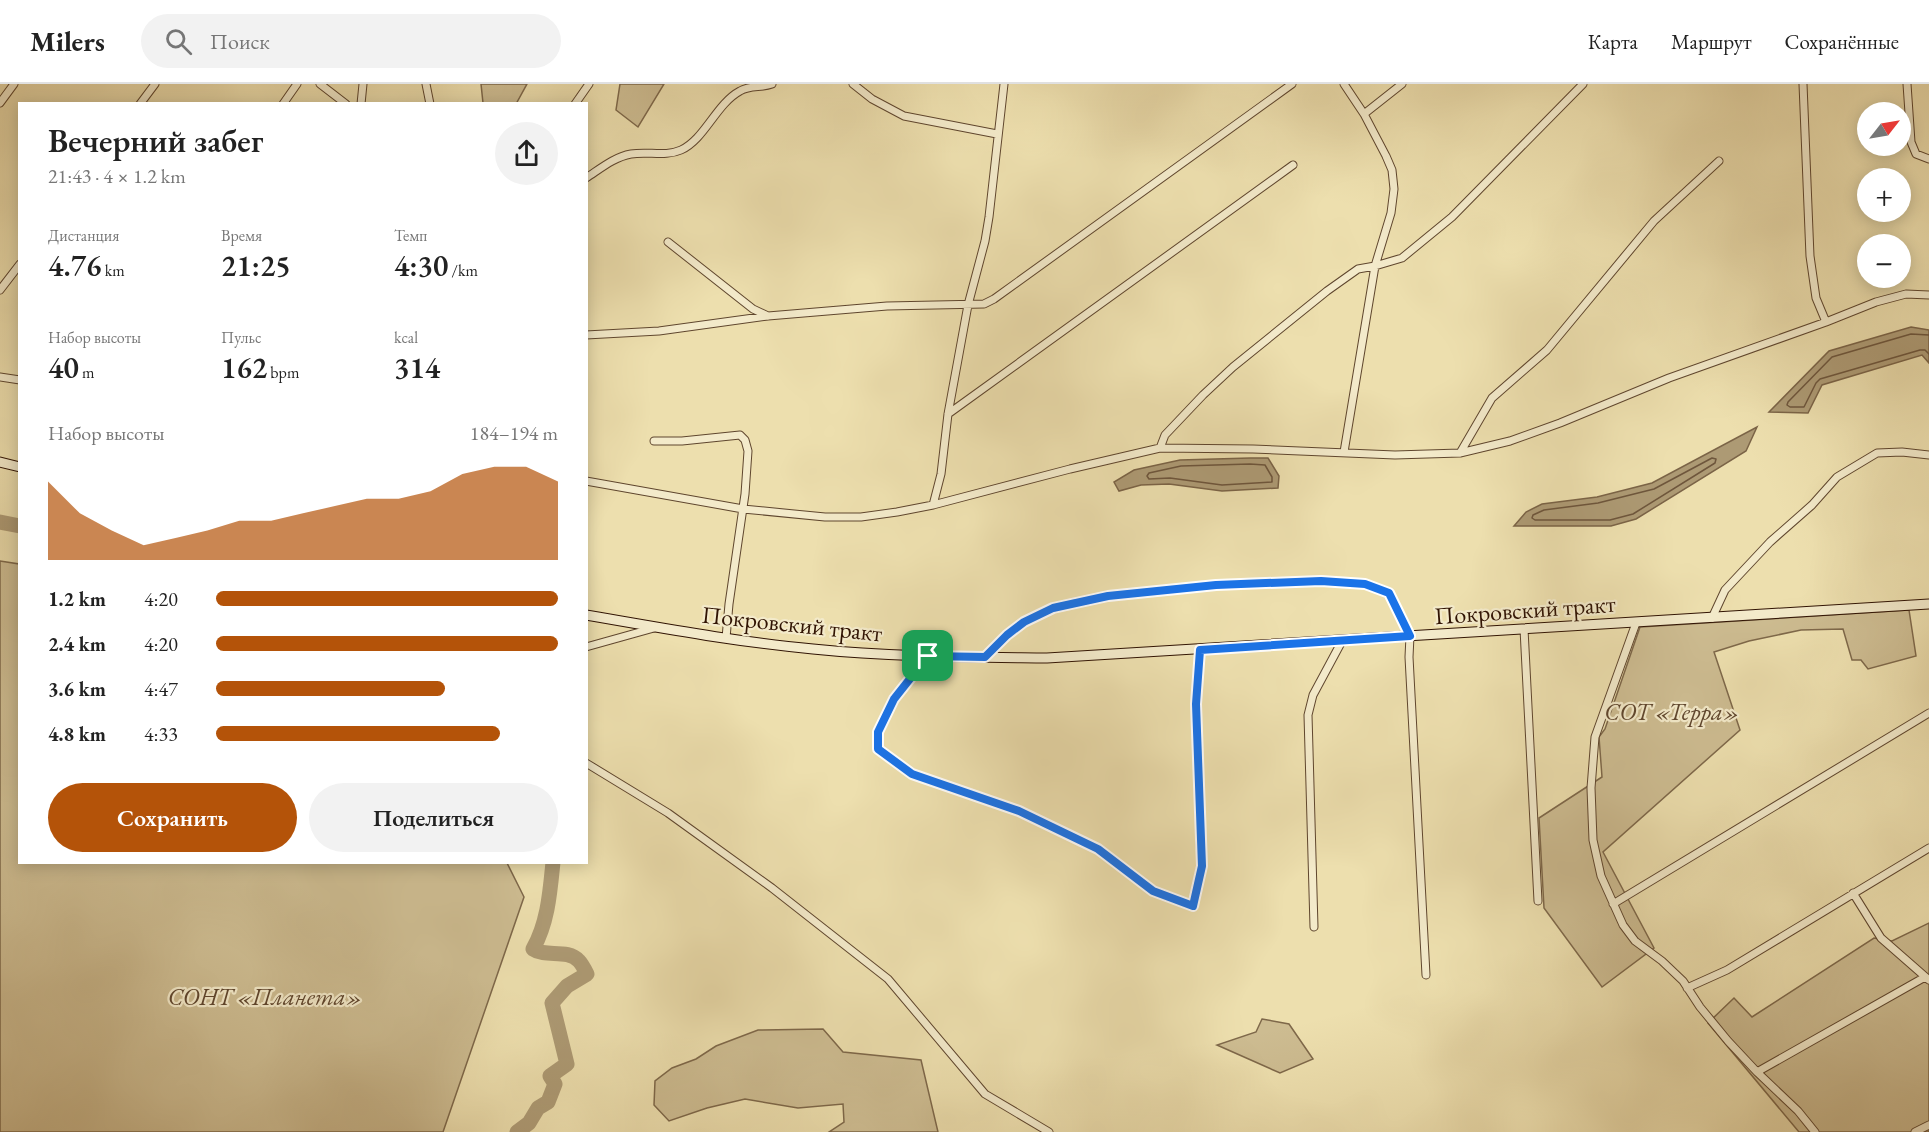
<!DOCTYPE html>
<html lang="ru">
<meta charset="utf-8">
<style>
body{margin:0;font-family:"EB Garamond",serif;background:#f2f2f2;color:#222;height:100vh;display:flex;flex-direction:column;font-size:22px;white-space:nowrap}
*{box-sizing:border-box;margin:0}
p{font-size:20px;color:#767676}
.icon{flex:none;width:33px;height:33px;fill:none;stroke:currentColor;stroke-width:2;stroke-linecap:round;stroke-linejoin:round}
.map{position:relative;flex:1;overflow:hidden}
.sheet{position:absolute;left:18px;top:18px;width:570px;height:762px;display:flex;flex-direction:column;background:#fff;border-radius:0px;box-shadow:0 3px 15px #0003}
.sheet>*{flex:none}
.needle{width:39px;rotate:59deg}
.fabs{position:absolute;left:1857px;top:18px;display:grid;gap:12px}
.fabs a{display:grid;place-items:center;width:54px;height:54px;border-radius:50%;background:#fff;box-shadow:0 3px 15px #0003;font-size:30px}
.pin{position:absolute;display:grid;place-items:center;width:51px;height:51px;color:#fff;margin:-26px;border-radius:12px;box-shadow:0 3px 9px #0006}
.round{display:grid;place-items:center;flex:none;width:63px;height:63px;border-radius:32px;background:#f2f2f2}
.headline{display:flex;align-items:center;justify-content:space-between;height:102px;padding:0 30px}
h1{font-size:33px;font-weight:600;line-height:45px}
.stats{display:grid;grid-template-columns:repeat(3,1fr);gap:9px;height:102px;padding:6px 30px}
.stats div{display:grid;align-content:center}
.stats b{font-size:30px;font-weight:600}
.stats small{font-size:16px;font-weight:400}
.stats p{font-size:16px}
.chart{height:168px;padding:12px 30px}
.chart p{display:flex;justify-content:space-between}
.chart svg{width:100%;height:108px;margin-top:6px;fill:#b45309;opacity:.7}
.cta{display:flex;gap:12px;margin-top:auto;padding:12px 30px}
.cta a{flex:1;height:69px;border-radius:36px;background:#b45309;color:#fff;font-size:24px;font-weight:600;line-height:69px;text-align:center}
.cta a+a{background:#f2f2f2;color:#222}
ul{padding:0 30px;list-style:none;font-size:20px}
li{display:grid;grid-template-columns:96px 72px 1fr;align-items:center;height:45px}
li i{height:15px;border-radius:8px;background:#b45309}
header{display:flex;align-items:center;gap:36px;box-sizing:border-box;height:84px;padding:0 30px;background:#fff;border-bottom:2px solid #e0e0e0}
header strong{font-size:28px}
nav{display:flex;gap:33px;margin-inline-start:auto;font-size:21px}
.search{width:420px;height:54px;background:#f2f2f2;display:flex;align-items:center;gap:15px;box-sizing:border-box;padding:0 21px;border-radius:33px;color:#767676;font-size:22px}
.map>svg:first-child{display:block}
.green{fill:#cdbc91;stroke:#7e684a;stroke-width:1.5}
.water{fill:#ad9a74;stroke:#7b6447;stroke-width:1.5}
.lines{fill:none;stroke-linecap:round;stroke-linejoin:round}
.shore{stroke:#6e563c;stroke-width:1.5}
.river{stroke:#ad9a74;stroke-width:15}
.minor-casing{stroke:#5f462e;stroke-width:9}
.secondary-casing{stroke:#301303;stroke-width:11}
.minor{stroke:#f3eaca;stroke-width:7}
.secondary{stroke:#f3eaca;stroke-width:9}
.route-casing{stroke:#fff;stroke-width:12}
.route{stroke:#1a73e8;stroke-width:8}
.labels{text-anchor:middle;stroke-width:4.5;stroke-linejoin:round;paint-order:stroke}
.street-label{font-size:24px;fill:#301303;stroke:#f3eaca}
.park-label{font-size:24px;font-style:italic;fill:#5f462e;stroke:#f3eaca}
</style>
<header>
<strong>Milers</strong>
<div class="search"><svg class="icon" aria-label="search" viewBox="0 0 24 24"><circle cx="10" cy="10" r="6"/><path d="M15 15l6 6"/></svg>Поиск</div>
<nav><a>Карта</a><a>Маршрут</a><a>Сохранённые</a></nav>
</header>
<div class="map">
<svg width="1929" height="1048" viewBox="0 0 1929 1048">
<rect width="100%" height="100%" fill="#eddfae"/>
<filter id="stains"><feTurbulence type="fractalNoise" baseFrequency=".00333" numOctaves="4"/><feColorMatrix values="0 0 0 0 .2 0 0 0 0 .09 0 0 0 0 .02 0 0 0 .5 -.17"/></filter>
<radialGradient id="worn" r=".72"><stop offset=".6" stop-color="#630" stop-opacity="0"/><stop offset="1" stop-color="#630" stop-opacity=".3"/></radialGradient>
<!-- green -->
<path class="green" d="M481,0H527L516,20L483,19Z
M620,0H664L638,43L616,26Z
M0,477L19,480L20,778L507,779L524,813L443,1048H0Z
M1909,526L1916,572L1868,585L1861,576H1852L1843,545L1801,546L1749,557L1714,568L1740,646L1603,768L1654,864L1602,903L1544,824L1539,734L1602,693L1599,653L1605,645L1640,543Z
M1929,839V1048H1799L1708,939L1734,914L1752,933L1874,854L1892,857Z
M1262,935L1289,940L1313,975L1280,989L1217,961L1256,948Z
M823,945L843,968L921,976L938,1048H829L844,1038L843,1020L798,1024L745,1015L707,1024L669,1037L654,1021L655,997L672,984L696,975L716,962L758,946Z"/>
<!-- water -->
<path class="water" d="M1911,243L1929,246V279L1922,271L1822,301L1808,329L1769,328L1829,267Z
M1757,343L1746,367L1636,435L1611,442H1514L1526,428L1542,420L1597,413L1652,399Z
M1250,374H1268L1279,392L1278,404L1222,407L1169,400L1141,401L1119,407L1114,398L1134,386L1180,376Z"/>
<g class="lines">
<!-- shore -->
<path class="shore" d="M1929,251L1911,250L1832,273L1788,318L1787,321L1790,323H1804L1816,299L1820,295L1920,266H1925L1929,270
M1712,374L1716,375L1715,379L1633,430L1610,436H1535L1532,434L1533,431L1544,426L1598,419L1654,405Z
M1250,380L1265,381L1272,393V398L1222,401L1170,394L1149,395L1147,392L1149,389L1181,382Z"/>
<!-- river -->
<path class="river" d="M0,438L20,442
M517,1048L529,1039L538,1024L548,1018L555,1000L550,992L567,980L552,919L567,902L587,890C585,886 582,880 579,877C567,864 546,874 533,865C548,838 550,808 553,778"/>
<!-- minor casing -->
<g class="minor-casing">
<path id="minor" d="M320,0L346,20
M426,0L430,20
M853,0L872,15L904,32L997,50
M1803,0L1810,172L1816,214L1826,238
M1907,0L1911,58L1916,70L1929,75
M0,19L14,0
M140,20L155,0
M283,20L297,0
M361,20L363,0
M575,20L589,0
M1364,30L1402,0
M586,94C600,85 614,73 631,70C648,67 665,73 681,66C705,55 716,20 740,7C750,1 761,4 772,0
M668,158L753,225L768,232
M0,206L20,180
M586,251L659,247L768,232L887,222L984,220L994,215L1292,0
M0,293L20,296
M948,330L1293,81
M654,357H682L740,351L745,356L748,367L745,410L729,520L726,554
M1160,364L1165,351L1203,311L1233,283L1327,207L1358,185L1375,182L1402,174L1452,133L1583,0
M1344,368L1375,182L1391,129L1394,105L1392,86L1386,72L1364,30L1344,0
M1460,369L1492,314L1547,266L1654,137L1719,77
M586,397L743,425L825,433H861L897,428L933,421L941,390L948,330L968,221L985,157L989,133L1004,0
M933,421L1070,385L1160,364L1253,365L1395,371L1460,369L1510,357L1560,339L1669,294L1826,238L1876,218L1906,210L1929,211
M1712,534L1725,506L1770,458L1812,421L1837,393L1877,369L1902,368L1929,371
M1636,539L1595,653L1591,704L1593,756L1601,792L1623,841L1635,857L1662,877L1683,897L1700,923L1728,957L1757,988L1798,1027L1815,1048
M1524,545L1538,817
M586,563L654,544
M928,572L894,615L878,648V665L912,690L1019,727L1098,765L1153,807L1193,822L1201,782L1196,620L1200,565
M985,573L1007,551L1024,538L1053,524L1108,512L1216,501L1321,497L1365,500L1389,509L1410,552L1409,573L1426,891
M586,679L668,729L772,804L888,895L985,1010L1049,1048
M1853,809L1881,854L1929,896
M1613,820L1929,629
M1314,843L1308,631L1313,611L1342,557
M1687,904L1727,886L1929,764
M1757,988L1925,893
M1915,1048L1929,1041"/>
</g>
<!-- secondary casing -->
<g class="secondary-casing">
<path id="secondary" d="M0,378L20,383
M586,531C662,544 737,558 813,565C891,573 969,573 1047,574L1929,520"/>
</g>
<!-- minor -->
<use href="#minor" class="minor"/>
<!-- secondary -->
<use href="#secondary" class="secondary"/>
</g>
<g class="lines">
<!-- route casing -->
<g class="route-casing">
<path id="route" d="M1321,497L1365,500L1389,509L1410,552L1200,566L1196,620L1202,782L1193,822L1153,807L1098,765L1019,727L912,690L878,665V648L894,615L928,572L985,573L1007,551L1024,538L1053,524L1108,512L1216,501Z"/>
</g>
<!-- route -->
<use href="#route" class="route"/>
</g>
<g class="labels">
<!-- street labels -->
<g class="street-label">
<text transform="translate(1525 526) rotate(-4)" y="8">Покровский тракт</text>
<text transform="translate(792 540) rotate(6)" y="8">Покровский тракт</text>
</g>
<!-- park labels -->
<g class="park-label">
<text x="1672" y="636">СОТ «Терра»</text>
<text x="265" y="921">СОНТ «Планета»</text>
</g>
</g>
<rect width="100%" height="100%" filter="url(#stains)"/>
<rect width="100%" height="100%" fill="url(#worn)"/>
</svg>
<div class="fabs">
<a><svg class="needle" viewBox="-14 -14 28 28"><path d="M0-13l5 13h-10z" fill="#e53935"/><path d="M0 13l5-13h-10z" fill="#767676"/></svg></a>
<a>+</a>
<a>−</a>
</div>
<div class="pin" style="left:928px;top:572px;background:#1e9e55"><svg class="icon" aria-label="arrive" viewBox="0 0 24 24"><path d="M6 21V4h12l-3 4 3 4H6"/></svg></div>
<section class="sheet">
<div class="headline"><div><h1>Вечерний забег</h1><p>21:43 · 4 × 1.2 km</p></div><a class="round"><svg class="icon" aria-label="share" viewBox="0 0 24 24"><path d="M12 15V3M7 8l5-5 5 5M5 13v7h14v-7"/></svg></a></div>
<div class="stats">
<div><p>Дистанция</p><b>4.76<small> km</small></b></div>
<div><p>Время</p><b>21:25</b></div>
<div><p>Темп</p><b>4:30<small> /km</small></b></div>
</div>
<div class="stats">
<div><p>Набор высоты</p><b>40<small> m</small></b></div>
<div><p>Пульс</p><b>162<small> bpm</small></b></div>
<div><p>kcal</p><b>314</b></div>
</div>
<div class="chart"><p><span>Набор высоты</span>184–194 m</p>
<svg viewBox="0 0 160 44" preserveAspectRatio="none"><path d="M0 44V12L10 25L20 32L30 38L40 35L50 32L60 28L70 28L80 25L90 22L100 19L110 19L120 16L130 9L140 6L150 6L160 12V44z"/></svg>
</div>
<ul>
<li><b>1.2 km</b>4:20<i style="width:100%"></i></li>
<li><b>2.4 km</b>4:20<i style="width:100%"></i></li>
<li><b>3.6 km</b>4:47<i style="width:67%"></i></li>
<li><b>4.8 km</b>4:33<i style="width:83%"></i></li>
</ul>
<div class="cta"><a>Сохранить</a><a>Поделиться</a></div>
</section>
</div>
